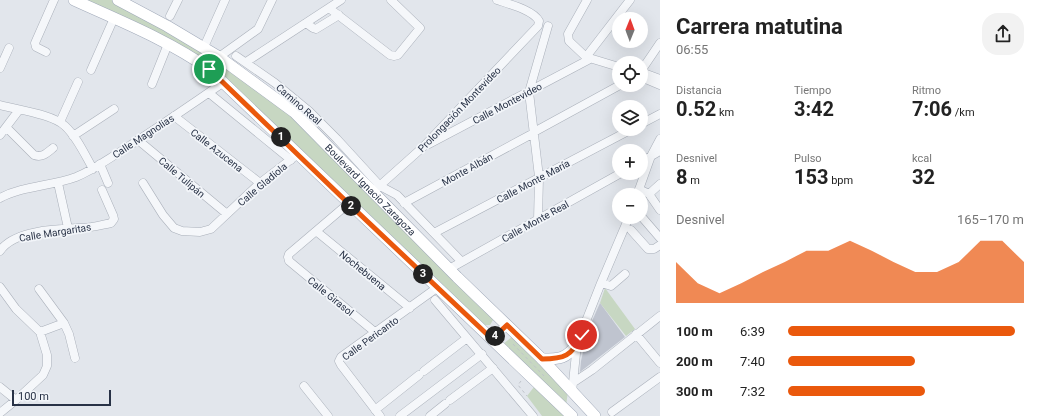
<!DOCTYPE html>
<html lang="es">
<meta charset="utf-8">
<style>
body{margin:0;font-family:Roboto,sans-serif;background:#f2f2f2;color:#222;height:100vh;display:flex;flex-direction:column;font-size:15px;white-space:nowrap}
*{box-sizing:border-box;margin:0}
p{font-size:13px;color:#767676}
.icon{flex:none;width:22px;height:22px;fill:none;stroke:currentColor;stroke-width:2;stroke-linecap:round;stroke-linejoin:round}
.map{position:relative;flex:1;overflow:hidden}
.sheet{display:flex;flex-direction:column;background:#fff;width:380px}
.sheet>*{flex:none}
.needle{width:26px;rotate:1deg}
.fabs{position:absolute;left:612px;top:12px;display:grid;gap:8px}
.fabs a{display:grid;place-items:center;width:36px;height:36px;border-radius:50%;background:#fff;box-shadow:0 4px 16px #0002;font-size:20px}
.scale{position:absolute;left:12px;bottom:10px;width:99px;box-sizing:border-box;padding-left:4px;border:2px solid #283246;border-top:0;font-size:11px;line-height:14px;white-space:nowrap;color:#283246;-webkit-text-stroke:3px #f2f5f9;paint-order:stroke}
.pin{position:absolute;display:grid;place-items:center;width:34px;height:34px;color:#fff;margin:-17px;border:2px solid #fff;border-radius:50%;box-shadow:0 1px 4px #0007}
.km{position:absolute;width:20px;height:20px;margin:-10px;border-radius:50%;background:#222;color:#fff;font-size:11px;line-height:20px;text-align:center}
.round{display:grid;place-items:center;flex:none;width:42px;height:42px;border-radius:16px;background:#f2f2f2}
.summary{display:flex;align-items:center;justify-content:space-between;height:68px;padding:0 16px}
h1{font-size:22px;font-weight:700;line-height:30px}
.figures{display:grid;grid-template-columns:repeat(3,1fr);gap:6px;height:68px;padding:4px 16px}
.figures div{display:grid;align-content:center}
.figures b{font-size:20px;font-weight:700}
.figures small{font-size:11px;font-weight:400}
.figures p{font-size:11px}
.chart{height:112px;padding:8px 16px}
.chart p{display:flex;justify-content:space-between}
.chart svg{width:100%;height:72px;margin-top:4px;fill:#ea580c;opacity:.7}
ul{padding:0 16px;list-style:none;font-size:13px}
li{display:grid;grid-template-columns:64px 48px 1fr;align-items:center;height:30px}
li i{height:10px;border-radius:5px;background:#ea580c}
main{display:flex;flex:1;min-height:0}
.map>svg:first-child{display:block}
.green{fill:#c7d7c2}
.building{fill:#bfc4cf}
.lines{fill:none;stroke-linecap:round;stroke-linejoin:round}
.minor-casing{stroke:#aab0ba;stroke-width:9}
.major-casing{stroke:#a0a9b9;stroke-width:12}
.path{stroke:#c0c4cb;stroke-width:1;stroke-dasharray:3 3;stroke-linecap:butt}
.minor{stroke:#f5f7fa;stroke-width:8}
.major{stroke:#fff;stroke-width:11}
.route-casing{stroke:#fff;stroke-width:8}
.route{stroke:#ea580c;stroke-width:5}
.labels{text-anchor:middle;stroke-width:3.5;stroke-linejoin:round;paint-order:stroke}
.street-label{font-size:10px;fill:#283246;stroke:#f2f5f9}
</style>
<main>
<div class="map">
<svg width="660" height="416" viewBox="0 0 660 416">
<rect width="100%" height="100%" fill="#e2e6ec"/>
<!-- green -->
<path class="green" d="M82,0H112L125,6L165,31L205,54L237,77L254,83L288,109L493,314V320L490,325H483L205,62L187,48Z
M605,288L635,329L626,336L600,303Z
M513,336L568,391L566,406L503,344Z
M534,387L564,416H542L527,396Z"/>
<!-- building -->
<path class="building" d="M600,303L625,337L580,372L581,361L588,330Z"/>
<g class="lines">
<!-- minor casing -->
<g class="minor-casing">
<path id="minor" d="M587,0L568,34L569,41L586,57L619,67
M329,8L390,55L394,56L398,55L420,28L391,0
M170,16L178,0
M306,23L313,28L316,29L339,15
M204,47L225,0
M46,52L36,47L35,43L54,0
M236,56L275,83L309,111L337,139L380,186L397,195L461,261
M219,57L258,29L272,0
M586,57L630,0
M246,62L341,0
M0,68L9,48
M91,70L114,18
M641,71L660,43
M641,72L660,79
M641,77L660,85
M152,84L168,44
M209,93L291,160
M0,105C18,110 52,114 65,126C77,137 85,155 93,169
M174,116L260,183
M60,122L78,82
M641,124L660,114
M6,127L34,155C42,158 47,153 53,148
M534,132L620,85
M0,135L19,110
M73,136L114,109
M138,140L227,214
M429,144L590,59
M641,162L660,151
M100,164L108,183
M58,183L68,228
M143,183L163,215L174,228L182,231L200,232L211,229L260,183L298,154
M376,189L423,147L538,26L539,21C533,10 509,4 497,0
M639,189L649,194L660,210
M649,194L660,184
M637,195L651,156L660,139
M0,198C22,186 52,186 76,177C93,170 108,159 123,150C157,128 191,105 224,82
M349,203L289,254L288,257L289,261L376,333
M404,203L530,135
M641,216L660,238
M538,220L539,177L529,92L548,26
M631,230L648,249H654L660,245
M316,231L410,308
M434,233L632,129
M0,251C14,230 57,229 81,228C91,228 101,225 111,223L114,219L113,215L102,190
M449,269L621,173
M601,283L611,286L625,274
M0,287L16,309L40,332L47,355V366L43,375L16,400L0,413
M39,289L64,323L69,334L75,358
M435,300L533,416
M40,332L64,323
M636,334L660,363
M424,371L467,338
M574,382L592,370L660,316
M304,386L328,416
M0,387L16,400
M572,392L577,344L601,283L629,217
M450,400L493,368
M375,410L419,375
M612,412L660,377
M380,416L341,365L339,361L341,357L438,287
M400,416L482,354
M430,416L445,404"/>
</g>
<!-- major casing -->
<g class="major-casing">
<g id="major">
<path d="M74,0C120,21 168,40 209,69L572,416"/>
<path id="s1" d="M118,0L167,26L219,57L294,112L457,277L542,359L595,416"/>
<path d="M542,359C560,359 566,359 577,344"/>
</g>
</g>
<!-- path -->
<path class="path" d="M513,344L544,376
M521,381L518,385L527,396"/>
<!-- minor -->
<use href="#minor" class="minor"/>
<!-- major -->
<use href="#major" class="major"/>
</g>
<g class="lines">
<!-- route casing -->
<g class="route-casing">
<path id="route" d="M209,69L349,204L492,339L507,325L542,359C564,359 572,356 582,335"/>
</g>
<!-- route -->
<use href="#route" class="route"/>
</g>
<g class="labels">
<!-- street labels -->
<g class="street-label">
<text transform="translate(507 103) rotate(-28)" y="4">Calle Montevideo</text>
<text transform="translate(299 104) rotate(41)" y="4">Camino Real</text>
<text transform="translate(459 109) rotate(-46)" y="4">Prolongación Montevideo</text>
<text transform="translate(143 136) rotate(-33)" y="4">Calle Magnolias</text>
<text transform="translate(217 150) rotate(38)" y="4">Calle Azucena</text>
<text transform="translate(467 169) rotate(-29)" y="4">Monte Albán</text>
<text transform="translate(182 177) rotate(40)" y="4">Calle Tulipán</text>
<text transform="translate(533 181) rotate(-28)" y="4">Calle Monte María</text>
<text transform="translate(262 184) rotate(-40)" y="4">Calle Gladiola</text>
<text dy="4" stroke="none"><textPath href="#s1" startOffset="318">Boulevard Ignacio Zaragoza</textPath></text>
<text transform="translate(535 221) rotate(-29)" y="4">Calle Monte Real</text>
<text transform="translate(55 232) rotate(-9)" y="4">Calle Margaritas</text>
<text transform="translate(363 270) rotate(39)" y="4">Nochebuena</text>
<text transform="translate(331 296) rotate(39)" y="4">Calle Girasol</text>
<text transform="translate(370 338) rotate(-36)" y="4">Calle Pericanto</text>
</g>
</g>
</svg>
<div class="fabs">
<a><svg class="needle" viewBox="-14 -14 28 28"><path d="M0-13l5 13h-10z" fill="#e53935"/><path d="M0 13l5-13h-10z" fill="#767676"/></svg></a>
<a><svg class="icon" aria-label="locate" viewBox="0 0 24 24"><circle cx="12" cy="12" r="6"/><path d="M12 2v4M12 18v4M2 12h4M18 12h4"/></svg></a>
<a><svg class="icon" aria-label="layers" viewBox="0 0 24 24"><path d="M12 4l9 5-9 5-9-5zM3 14l9 5 9-5"/></svg></a>
<a>+</a>
<a>−</a>
</div>
<div class="scale">100 m</div>
<div class="pin" style="left:209px;top:69px;background:#1e9e55"><svg class="icon" aria-label="arrive" viewBox="0 0 24 24"><path d="M6 21V4h12l-3 4 3 4H6"/></svg></div>
<div class="pin" style="left:582px;top:335px;background:#d93025"><svg class="icon" aria-label="check" viewBox="0 0 24 24"><path d="M5 12l5 5 9-10"/></svg></div>
<b class="km" style="left:281px;top:137px">1</b>
<b class="km" style="left:351px;top:206px">2</b>
<b class="km" style="left:423px;top:274px">3</b>
<b class="km" style="left:495px;top:336px">4</b>
</div>
<section class="sheet">
<div class="summary"><div><h1>Carrera matutina</h1><p>06:55</p></div><a class="round"><svg class="icon" aria-label="share" viewBox="0 0 24 24"><path d="M12 15V3M7 8l5-5 5 5M5 13v7h14v-7"/></svg></a></div>
<div class="figures">
<div><p>Distancia</p><b>0.52<small> km</small></b></div>
<div><p>Tiempo</p><b>3:42</b></div>
<div><p>Ritmo</p><b>7:06<small> /km</small></b></div>
</div>
<div class="figures">
<div><p>Desnivel</p><b>8<small> m</small></b></div>
<div><p>Pulso</p><b>153<small> bpm</small></b></div>
<div><p>kcal</p><b>32</b></div>
</div>
<div class="chart"><p><span>Desnivel</span>165–170 m</p>
<svg viewBox="0 0 160 44" preserveAspectRatio="none"><path d="M0 44V19L10 32L20 38L30 32L40 25L50 19L60 12L70 12L80 6L90 12L100 19L110 25L120 25L130 19L140 6L150 6L160 19V44z"/></svg>
</div>
<ul>
<li><b>100 m</b>6:39<i style="width:96%"></i></li>
<li><b>200 m</b>7:40<i style="width:54%"></i></li>
<li><b>300 m</b>7:32<i style="width:58%"></i></li>
</ul>
</section>
</main>
